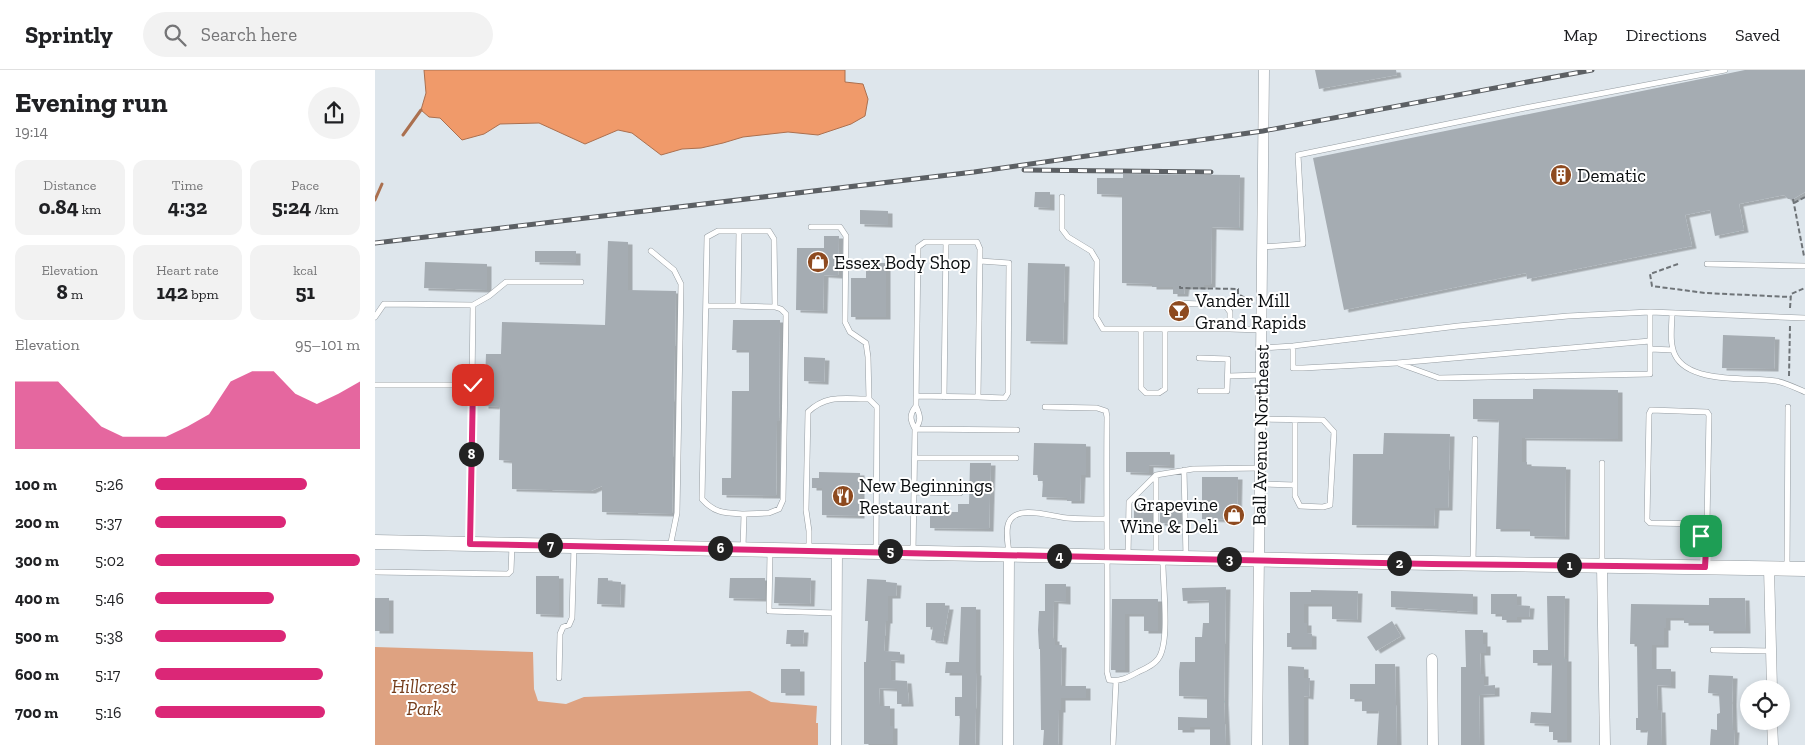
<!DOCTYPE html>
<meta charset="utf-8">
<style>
body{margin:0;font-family:"Zilla Slab",serif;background:#f2f2f2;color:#202124;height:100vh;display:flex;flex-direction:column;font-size:19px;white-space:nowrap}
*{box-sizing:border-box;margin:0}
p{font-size:16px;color:#757577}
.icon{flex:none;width:28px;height:28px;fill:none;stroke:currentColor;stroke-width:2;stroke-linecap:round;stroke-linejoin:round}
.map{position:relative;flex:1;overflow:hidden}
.side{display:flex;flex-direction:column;background:#fff;width:375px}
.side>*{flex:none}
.tools{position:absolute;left:1365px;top:610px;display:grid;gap:10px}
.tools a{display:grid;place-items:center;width:50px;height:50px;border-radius:50%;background:#fff;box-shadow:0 2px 8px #0003;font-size:25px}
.pin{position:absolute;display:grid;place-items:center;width:42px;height:42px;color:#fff;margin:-21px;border-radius:10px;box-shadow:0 2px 8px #0006}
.km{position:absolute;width:25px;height:25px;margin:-12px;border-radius:50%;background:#222;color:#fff;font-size:14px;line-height:25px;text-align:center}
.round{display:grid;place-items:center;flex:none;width:52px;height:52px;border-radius:26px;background:#f2f2f2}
.headline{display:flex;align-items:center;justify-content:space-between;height:85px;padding:0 15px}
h1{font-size:28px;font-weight:700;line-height:38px}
.metrics{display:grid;grid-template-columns:repeat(3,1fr);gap:8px;height:85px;padding:5px 15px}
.metrics div{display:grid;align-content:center;border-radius:12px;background:#f2f2f2;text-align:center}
.metrics b{font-size:21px;font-weight:700}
.metrics small{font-size:14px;font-weight:400}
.metrics p{font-size:14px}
.chart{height:140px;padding:10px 15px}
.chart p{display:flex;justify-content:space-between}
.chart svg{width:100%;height:90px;margin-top:5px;fill:#db2777;opacity:.7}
ul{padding:0 15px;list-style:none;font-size:16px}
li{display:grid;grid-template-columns:80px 60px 1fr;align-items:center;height:38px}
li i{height:12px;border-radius:6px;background:#db2777}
header{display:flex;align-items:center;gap:30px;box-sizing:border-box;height:70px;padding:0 25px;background:#fff;border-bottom:1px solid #e0e0e0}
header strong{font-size:24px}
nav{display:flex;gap:28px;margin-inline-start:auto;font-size:18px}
.search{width:350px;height:45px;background:#f2f2f2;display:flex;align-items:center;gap:12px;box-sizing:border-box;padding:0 18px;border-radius:28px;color:#757577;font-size:19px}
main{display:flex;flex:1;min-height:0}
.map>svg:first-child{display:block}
.green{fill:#dea281}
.water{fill:#f09a6a;stroke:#ab704f}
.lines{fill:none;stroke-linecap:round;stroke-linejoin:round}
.stream{stroke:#ab704f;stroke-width:3}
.building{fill:#a5acb2;filter:url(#shadow)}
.lane-casing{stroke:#959ca1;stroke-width:6}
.street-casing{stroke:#959ca1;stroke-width:11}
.secondary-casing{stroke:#959ca1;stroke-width:15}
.path{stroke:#6f7478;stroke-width:2;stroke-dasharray:5 2.5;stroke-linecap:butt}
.lane{stroke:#fff;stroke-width:5}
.street{stroke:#fff;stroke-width:10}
.secondary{stroke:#fff;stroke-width:14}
.rail-casing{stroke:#5c6064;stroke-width:5}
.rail{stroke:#fff;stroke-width:3;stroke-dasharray:9;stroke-linecap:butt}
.route-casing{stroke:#fff;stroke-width:10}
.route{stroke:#db2777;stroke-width:6}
.labels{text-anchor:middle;stroke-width:4;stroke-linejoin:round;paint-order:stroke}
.poi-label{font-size:19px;fill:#0b0e10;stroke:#fff;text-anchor:start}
.street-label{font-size:19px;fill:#0b0e10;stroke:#fff}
.park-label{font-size:19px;font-style:italic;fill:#753d1b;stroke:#fff}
</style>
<header>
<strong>Sprintly</strong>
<div class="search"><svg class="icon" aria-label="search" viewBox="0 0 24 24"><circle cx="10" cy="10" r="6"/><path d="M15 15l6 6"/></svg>Search here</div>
<nav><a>Map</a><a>Directions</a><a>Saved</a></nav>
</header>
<main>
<section class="side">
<div class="headline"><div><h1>Evening run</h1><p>19:14</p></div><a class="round"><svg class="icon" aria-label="share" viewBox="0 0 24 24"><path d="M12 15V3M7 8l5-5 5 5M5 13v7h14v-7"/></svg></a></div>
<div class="metrics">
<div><p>Distance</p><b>0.84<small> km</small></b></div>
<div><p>Time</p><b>4:32</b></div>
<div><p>Pace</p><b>5:24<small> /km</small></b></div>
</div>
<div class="metrics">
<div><p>Elevation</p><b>8<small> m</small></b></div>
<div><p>Heart rate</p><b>142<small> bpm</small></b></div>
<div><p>kcal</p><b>51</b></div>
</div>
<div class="chart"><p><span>Elevation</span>95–101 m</p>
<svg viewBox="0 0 160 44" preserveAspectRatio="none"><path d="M0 44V11L10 11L20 11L30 22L40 33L50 38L60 38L70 38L80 33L90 27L100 11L110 6L120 6L130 17L140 22L150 17L160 11V44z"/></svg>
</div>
<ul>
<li><b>100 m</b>5:26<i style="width:74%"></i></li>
<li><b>200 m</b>5:37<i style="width:64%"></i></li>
<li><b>300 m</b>5:02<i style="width:100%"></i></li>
<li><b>400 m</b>5:46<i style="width:58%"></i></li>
<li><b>500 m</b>5:38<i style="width:64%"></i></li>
<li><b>600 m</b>5:17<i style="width:82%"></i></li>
<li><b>700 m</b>5:16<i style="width:83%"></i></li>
</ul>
</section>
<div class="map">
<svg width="1430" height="675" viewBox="0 0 1430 675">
<defs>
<filter id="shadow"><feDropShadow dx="4.5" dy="2.5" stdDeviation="0" flood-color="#0004"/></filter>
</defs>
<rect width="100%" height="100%" fill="#dee6ec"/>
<!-- green -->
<path class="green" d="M0,577L158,582L159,619L163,631L191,634L209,627L375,621L396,632L442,636L441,653H443V675H0Z"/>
<!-- water -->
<path class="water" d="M49,0H470V12L488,14L493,29L490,46L476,54L443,65L413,62L368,67L348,73L326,78L307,79L286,85L257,63L243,60L210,74L164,53L125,54L109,64L87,70L65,48L54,47L46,40L51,23Z"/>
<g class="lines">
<!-- stream -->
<path class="stream" d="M28,65L46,40
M0,130L7,114"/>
</g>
<!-- building -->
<path class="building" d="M940,0H1021L1022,5L944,19Z
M1370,0H1430V122L1418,129H1413L1409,125L1364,134L1369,160L1340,166L1335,140L1310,145L1317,176L1152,209L1151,203L969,240L938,88Z
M748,104L865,105L864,158L837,157L836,215H829V217H810L809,224H798V217H777V214L747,213V125L722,124V108H748Z
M660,122H675V138L659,137Z
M485,140L513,141V155L485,154Z
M449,166H464L463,206L449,205L448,241L421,240L422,178H449Z
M233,171L253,172V220L301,221L297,444L227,442V416L216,421L137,419V391L124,390L125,337L109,336L111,284H126L127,252L230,255Z
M160,181H201V193L160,192Z
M50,192L112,194V220L49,218Z
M491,193H511V247H476V208H491Z
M653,193L690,194L688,272L651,271Z
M358,250H405L404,351H402L401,426L347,425V408H356L357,321H374V280H357Z
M1348,265L1400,267L1399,299L1347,298Z
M429,287L450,288L449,312L429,311Z
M1158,319L1243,320V369L1147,368V392H1152V396L1191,397L1190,467L1155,466V459H1121L1124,350L1098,349V329H1158Z
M1009,363L1075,364L1073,438H1060L1059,456L977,455L978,384H1008Z
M659,373L711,374V405H706L705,431H692V428L667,427L668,411H663V405H658Z
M751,382H795V396L774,395V403L751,402Z
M595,393H616L614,459L555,458V442H583V434H594Z
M444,402L485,403V446L447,445V418H437V408H444Z
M827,407H863L862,450L827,449Z
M759,434L777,436V453H773V456H759Z
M785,436H805V454L785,453Z
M161,506H184V545L161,544Z
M400,507L436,508L435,534L399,533Z
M223,508H233V511L246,512L245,535L222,534Z
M355,508H390V529L354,528Z
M492,509L511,510V512L522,513L521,526H513V551H511L509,581L525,582V591L516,590V610L532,611L534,634H522V619L504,618L505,636H515V656H518V674H489V592H491L493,551H490Z
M670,514H691V532L679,531L678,569H680V575H687L686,616H711V628H686V640H684L683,675H668L669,660H666L665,579H664L663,560L664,541H670Z
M851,517L849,632L851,675H835V657H815V660H803V647L832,648V627L804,626V601L805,592H820V567H827L828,553H834V530L808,531L807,518Z
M936,520L983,521L982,550L957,549V534H929V553H932V563L937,564V577H912V563H915V522H936Z
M1016,521L1098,524V542L1016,537Z
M1116,524H1142V535L1155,536L1154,547H1142V550H1127V544H1116Z
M1172,526H1190L1189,589H1192V670H1178V662H1174V654L1155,653L1156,642L1176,643L1177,593H1158V580H1173Z
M0,528H14V561H0Z
M1334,528H1370L1371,561H1334V553H1309V548H1291V558H1289V575H1277V599H1296V616L1282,615L1283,640H1286L1287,675H1272L1273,660H1261V648H1263L1262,574H1255L1256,534L1334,535Z
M737,529H783V561H769V544H750V600H736Z
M551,533H570V537H574L568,572L556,570L558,557H551Z
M586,537H601V603H602L600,675H584L585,646H580V627H587V603H570L571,592H584Z
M1017,551L1026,566L1001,581L992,567Z
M412,560H429L428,574H411Z
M1090,560H1108V574H1111V583H1105L1106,604H1109V616L1120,615V624L1104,625L1105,675H1086V597H1091Z
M1000,594H1020L1022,675H1002L1004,641H987V629H975V614H1000Z
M913,596L929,597V608H935L934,627L929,626V675H914Z
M406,599H425V623H406Z
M1334,605L1358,606L1357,633L1358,660H1360L1359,675H1335L1336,659L1342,660V644L1345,643L1344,624L1333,623Z"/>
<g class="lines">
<!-- lane casing -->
<g class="lane-casing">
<path id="lane" d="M687,127V159L693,167L716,181L722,191L721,247L728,259H855V242L850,235L801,233
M436,157H465L471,166L470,252L475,262L491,273L493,287L494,329
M364,161L363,236L400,237
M887,177L928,174L923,85L1150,38L1350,0
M276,181L299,200L306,214L302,443L295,477
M1332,194L1430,196
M98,235L114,226L131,212H206
M331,236H363
M1297,243C1297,255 1294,273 1300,285C1314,314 1373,307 1401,311C1411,313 1421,318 1430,322
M0,247L9,234L98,235L95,473
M766,259V318L771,323H784L790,319V259
M855,259L886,260
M918,276V298H928L1022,293L1275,271
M886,278L918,276L1083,256L1193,246L1275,242L1430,248
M1275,279L1298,280
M824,288L853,289L852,321H825
M1025,294L1064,308L1275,304V242
M854,306L886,305
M0,315H98
M541,326L603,327
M569,327L571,172
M670,337L722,338L731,341L732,347C731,432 733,517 732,602L734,610C745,612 754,607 763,602C770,599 779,595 783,589C796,572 787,511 788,488
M1276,340L1332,342L1334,345L1332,454L1275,453L1272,450L1274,344Z
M540,359C547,351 545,345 541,336L543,177L550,172H602L605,179L603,327L630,328L633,323L634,193L605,191
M540,359L642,360
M540,388H641
M809,400L811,487
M885,414L920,415V426L925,436L948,437L955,435L959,362L948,350L886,349
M920,415V350
M539,422L585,423
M368,478L369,444C351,443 340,444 327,429L332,167L343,161H394L399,169L400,237L406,239L411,244L408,430L404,439L394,443L369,444
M434,479V461L431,440L433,342C452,324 470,329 494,329L502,337L501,480
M395,482L394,541L461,543
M538,482L540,359C535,349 534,345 541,336
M634,483C633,474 630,460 634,452C642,434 678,447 692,448C705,449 718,449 731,449
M753,487L754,432L781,405L818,399L885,398
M781,487V405
M1098,493L1100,369
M1227,495V393
M1331,497V479L1326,473V459L1332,454L1337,459L1336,473L1331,479
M1412,498L1413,337
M0,502L133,504L136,501L137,475
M1338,580L1396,581
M184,608L185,564L188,557L194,555L197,548L199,476
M738,675L741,611"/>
</g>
<!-- street casing -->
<g class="street-casing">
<path id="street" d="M1227,496L1230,675
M1394,498L1397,619
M1057,589L1058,675
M1397,651L1398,675
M461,675L462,480
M633,675L634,485
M882,675L889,0"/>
</g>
<!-- secondary casing -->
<g class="secondary-casing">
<path id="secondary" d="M0,472L1057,493L1430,499"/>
</g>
<!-- path -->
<path class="path" d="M1418,129L1429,186H1430
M1419,133L1430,127
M1303,194L1275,204L1277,216L1330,223L1415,227
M805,216V218L863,219V224L870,228
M1415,238L1416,224L1430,218
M1414,306L1415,256"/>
<!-- lane -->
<use href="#lane" class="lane"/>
<!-- street -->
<use href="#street" class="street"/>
<!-- secondary -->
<use href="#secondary" class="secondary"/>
<!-- rail casing -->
<g class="rail-casing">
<path id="rail" d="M649,100L836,102
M0,173L599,102L888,61L1217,0"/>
</g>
<!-- rail -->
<use href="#rail" class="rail"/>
</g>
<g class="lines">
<!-- route casing -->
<g class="route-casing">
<path id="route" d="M98,315L95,474L1057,494L1330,497L1331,479L1326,473V466"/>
</g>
<!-- route -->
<use href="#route" class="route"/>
</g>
<!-- icons -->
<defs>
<g id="building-disc" transform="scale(1.125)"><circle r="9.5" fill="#8e4a1f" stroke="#fff"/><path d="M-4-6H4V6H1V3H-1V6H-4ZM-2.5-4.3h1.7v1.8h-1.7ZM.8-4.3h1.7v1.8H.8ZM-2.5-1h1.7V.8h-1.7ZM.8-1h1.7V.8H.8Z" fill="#fff"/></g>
<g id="shop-disc" transform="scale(1.125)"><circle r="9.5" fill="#8e4a1f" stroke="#fff"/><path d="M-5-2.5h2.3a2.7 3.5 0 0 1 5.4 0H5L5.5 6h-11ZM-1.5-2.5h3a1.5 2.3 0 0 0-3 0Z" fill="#fff"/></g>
<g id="bar-disc" transform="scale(1.125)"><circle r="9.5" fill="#8e4a1f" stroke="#fff"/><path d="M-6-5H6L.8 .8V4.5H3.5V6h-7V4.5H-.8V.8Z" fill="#fff"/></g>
<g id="restaurant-disc" transform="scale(1.125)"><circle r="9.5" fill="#8e4a1f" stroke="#fff"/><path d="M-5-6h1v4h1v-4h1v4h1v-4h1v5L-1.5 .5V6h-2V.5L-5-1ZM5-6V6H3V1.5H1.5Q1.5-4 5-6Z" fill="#fff"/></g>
</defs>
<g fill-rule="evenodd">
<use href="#building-disc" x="1186" y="105"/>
<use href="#shop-disc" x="443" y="192"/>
<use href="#bar-disc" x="804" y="241"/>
<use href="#restaurant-disc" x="468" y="426"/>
<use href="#shop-disc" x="859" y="445"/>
</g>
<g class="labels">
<!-- poi labels -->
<g class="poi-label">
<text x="1202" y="112">Dematic</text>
<text x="459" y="199">Essex Body Shop</text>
<text x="820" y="237">Vander Mill<tspan x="820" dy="22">Grand Rapids</tspan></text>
<text x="484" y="422">New Beginnings<tspan x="484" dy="22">Restaurant</tspan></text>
<text x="843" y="441" text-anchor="end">Grapevine<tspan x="843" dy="22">Wine &amp; Deli</tspan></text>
</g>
<!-- street labels -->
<g class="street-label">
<text transform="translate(885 365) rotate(-89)" y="7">Ball Avenue Northeast</text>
</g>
<!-- park labels -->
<g class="park-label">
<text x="49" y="623">Hillcrest<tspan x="49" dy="22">Park</tspan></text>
</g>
</g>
</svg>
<div class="tools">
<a><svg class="icon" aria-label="locate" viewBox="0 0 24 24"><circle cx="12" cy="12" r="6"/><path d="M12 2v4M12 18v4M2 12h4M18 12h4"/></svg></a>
</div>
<div class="pin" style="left:1326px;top:466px;background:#1e9e55"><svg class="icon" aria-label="arrive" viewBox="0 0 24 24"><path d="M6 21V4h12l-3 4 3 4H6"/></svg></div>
<div class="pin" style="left:98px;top:315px;background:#d93025"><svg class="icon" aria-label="check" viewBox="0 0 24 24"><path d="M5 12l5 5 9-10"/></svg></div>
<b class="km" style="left:1194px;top:495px">1</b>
<b class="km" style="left:1024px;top:493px">2</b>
<b class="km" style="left:854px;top:489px">3</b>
<b class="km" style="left:684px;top:486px">4</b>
<b class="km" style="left:515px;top:481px">5</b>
<b class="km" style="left:345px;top:478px">6</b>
<b class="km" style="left:175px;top:475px">7</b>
<b class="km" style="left:96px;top:384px">8</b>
</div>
</main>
